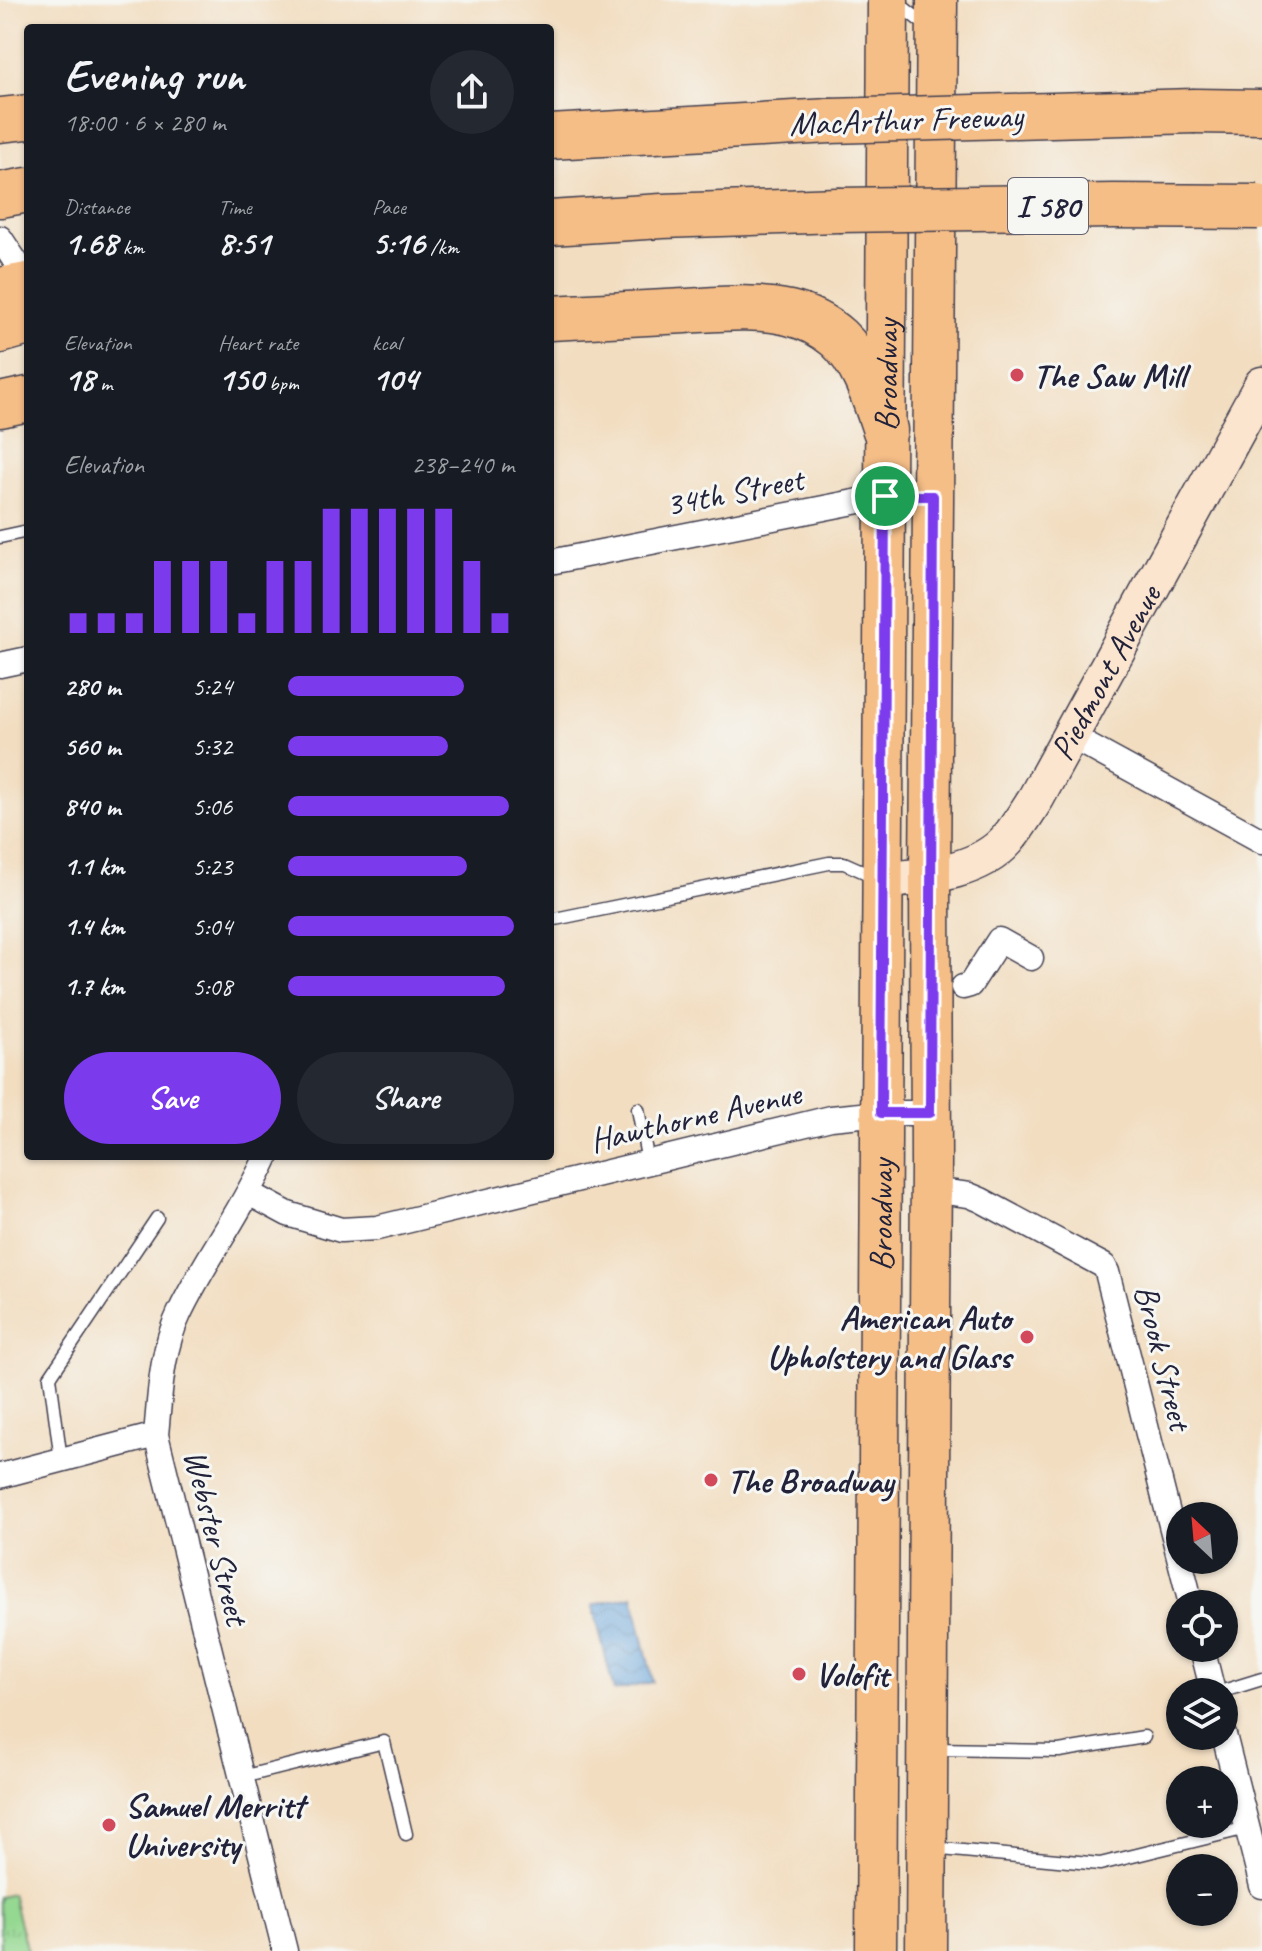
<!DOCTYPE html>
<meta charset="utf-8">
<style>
body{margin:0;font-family:Caveat,sans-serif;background:#242831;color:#f1f3f6;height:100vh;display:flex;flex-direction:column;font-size:30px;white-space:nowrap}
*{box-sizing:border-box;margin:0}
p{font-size:26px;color:#9ea1a6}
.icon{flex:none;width:44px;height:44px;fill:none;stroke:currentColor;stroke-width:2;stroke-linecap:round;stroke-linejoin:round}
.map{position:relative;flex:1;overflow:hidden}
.side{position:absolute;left:24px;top:24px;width:530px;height:1136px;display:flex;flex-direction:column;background:#171b24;border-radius:8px;box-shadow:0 2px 6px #0004}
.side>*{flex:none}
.needle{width:52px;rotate:334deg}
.buttons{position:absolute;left:1166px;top:1502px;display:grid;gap:16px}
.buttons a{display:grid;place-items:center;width:72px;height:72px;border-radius:50%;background:#171b24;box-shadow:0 2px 6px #0004;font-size:40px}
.pin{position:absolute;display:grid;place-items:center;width:68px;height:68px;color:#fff;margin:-34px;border:4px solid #fff;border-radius:50%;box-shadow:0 2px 8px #0007}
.round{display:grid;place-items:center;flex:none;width:84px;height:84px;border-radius:42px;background:#242831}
.head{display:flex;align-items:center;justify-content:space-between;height:136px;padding:0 40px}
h1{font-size:44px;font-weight:700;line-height:60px}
.metrics{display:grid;grid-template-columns:repeat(3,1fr);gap:12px;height:136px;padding:8px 40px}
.metrics div{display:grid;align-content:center}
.metrics b{font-size:34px;font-weight:700}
.metrics small{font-size:22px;font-weight:400}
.metrics p{font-size:22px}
.chart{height:224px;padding:16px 40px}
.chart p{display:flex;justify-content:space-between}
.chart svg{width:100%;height:144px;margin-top:8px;stroke:#7c3aed;stroke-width:6}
.cta{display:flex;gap:16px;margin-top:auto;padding:16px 40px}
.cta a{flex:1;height:92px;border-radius:48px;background:#7c3aed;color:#fff;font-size:32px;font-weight:700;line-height:92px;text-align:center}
.cta a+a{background:#242831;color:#f1f3f6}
ul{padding:0 40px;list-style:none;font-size:26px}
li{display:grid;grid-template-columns:128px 96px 1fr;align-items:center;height:60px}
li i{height:20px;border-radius:10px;background:#7c3aed}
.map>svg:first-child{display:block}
.grass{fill:url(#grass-tufts);stroke:#5b7d66;stroke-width:2}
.water{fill:url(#water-waves);stroke:#46638a;stroke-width:2}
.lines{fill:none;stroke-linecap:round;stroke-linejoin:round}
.lane-casing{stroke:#413e4f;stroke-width:15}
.street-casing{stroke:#413e4f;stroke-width:27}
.secondary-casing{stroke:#413e4f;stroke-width:39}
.primary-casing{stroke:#413e4f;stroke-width:43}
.highway-casing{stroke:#413e4f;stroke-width:47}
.lane{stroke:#fff;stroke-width:12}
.street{stroke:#fff;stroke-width:24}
.secondary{stroke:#fbe5cf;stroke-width:36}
.primary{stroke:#f6be87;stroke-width:40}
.highway{stroke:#f6be87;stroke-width:44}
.highway-bridge-casing{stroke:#413e4f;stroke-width:47;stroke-linecap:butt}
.highway-bridge{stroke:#f6be87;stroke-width:44}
.route-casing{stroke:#fff;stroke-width:16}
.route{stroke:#7c3aed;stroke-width:10}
.poi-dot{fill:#d1495b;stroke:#f6f6f2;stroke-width:3}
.labels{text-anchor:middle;stroke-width:6;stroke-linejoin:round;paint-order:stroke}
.shield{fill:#f6f6f2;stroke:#626272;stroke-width:2}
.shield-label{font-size:32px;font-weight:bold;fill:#22223b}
.street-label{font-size:34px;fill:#22223b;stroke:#f6f6f2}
.poi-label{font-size:34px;font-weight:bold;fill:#22223b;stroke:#f6f6f2;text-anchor:start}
</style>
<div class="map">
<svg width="1262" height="1951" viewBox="0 0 1262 1951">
<defs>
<pattern id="grass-tufts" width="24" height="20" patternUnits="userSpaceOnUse" patternTransform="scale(2)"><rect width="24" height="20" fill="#94d891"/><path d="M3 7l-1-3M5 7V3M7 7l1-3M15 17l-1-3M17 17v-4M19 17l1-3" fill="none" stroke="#7fb97e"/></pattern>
<pattern id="water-waves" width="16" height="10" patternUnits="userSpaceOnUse" patternTransform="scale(2)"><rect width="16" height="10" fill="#69a4da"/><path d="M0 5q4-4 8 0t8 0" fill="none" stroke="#5685b2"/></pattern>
</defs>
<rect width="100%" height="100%" fill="#f6f6f2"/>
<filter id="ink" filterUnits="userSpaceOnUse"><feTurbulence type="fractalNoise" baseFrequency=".0125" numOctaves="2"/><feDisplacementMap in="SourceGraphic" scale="16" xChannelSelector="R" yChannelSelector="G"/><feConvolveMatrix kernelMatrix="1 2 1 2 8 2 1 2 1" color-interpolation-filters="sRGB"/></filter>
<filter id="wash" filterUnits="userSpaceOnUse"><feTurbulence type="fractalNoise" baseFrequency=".006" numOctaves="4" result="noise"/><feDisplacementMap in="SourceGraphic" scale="32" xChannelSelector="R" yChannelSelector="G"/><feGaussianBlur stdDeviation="1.8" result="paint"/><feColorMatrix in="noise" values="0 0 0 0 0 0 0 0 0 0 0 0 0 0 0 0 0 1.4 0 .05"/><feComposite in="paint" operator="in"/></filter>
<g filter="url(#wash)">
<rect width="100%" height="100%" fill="#f2ddc0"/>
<!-- grass -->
<path class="grass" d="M12,1894L27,1951H0V1897Z"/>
<!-- water -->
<path class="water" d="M633,1596L653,1682L614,1691L593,1605Z"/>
</g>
<g filter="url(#ink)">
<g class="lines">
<!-- lane casing -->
<g class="lane-casing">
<path id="lane" d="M895,1L928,27
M0,537L28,531
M550,920L829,863H844L878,878
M638,1109L648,1162
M61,1460L50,1377L157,1218
M1220,1692L1262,1679
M933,1749L1059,1751L1144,1737
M242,1777L384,1742L406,1834
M931,1848L1100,1864L1247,1828"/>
</g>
<!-- street casing -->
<g class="street-casing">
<path id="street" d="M0,238L28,280
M550,562L885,496H933
M0,665L28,659
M1070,736L1262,841
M963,987L970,985L999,940L1031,958
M267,1156C242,1211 205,1259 179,1314C161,1351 160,1395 156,1435L285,1951
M931,1190L969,1195L981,1200L1104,1266L1107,1272L1191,1604
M249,1193L288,1214L341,1230L377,1228L831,1118L881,1113H930
M0,1476L156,1435
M1202,1648L1213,1692
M1224,1735L1262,1886"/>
</g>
<!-- secondary casing -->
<g class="secondary-casing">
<g id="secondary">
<path id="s1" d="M883,881C925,876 978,873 1007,840C1018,827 1027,812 1036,798L1262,385"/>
</g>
</g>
<!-- primary casing -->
<g class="primary-casing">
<g id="primary">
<path id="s2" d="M876,1951L888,0"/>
<path d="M926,1951L931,1161L930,876L937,0"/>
</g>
</g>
<!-- highway casing -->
<g class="highway-casing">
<path id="highway" d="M1195,111L1262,112
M0,120L28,117
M550,137L830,121
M0,195L28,190
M550,223L662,216L838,210
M0,290L28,285
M550,318C595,316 640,313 685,311C719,309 755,305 789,313C806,317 824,326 838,338C863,361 874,398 885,430
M0,331L28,323
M0,405L28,399"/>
</g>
<!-- lane -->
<use href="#lane" class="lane"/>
<!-- street -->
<use href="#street" class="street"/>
<!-- secondary -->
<use href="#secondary" class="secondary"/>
<!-- primary -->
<use href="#primary" class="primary"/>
<!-- highway -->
<use href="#highway" class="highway"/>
<!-- highway-bridge casing -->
<g class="highway-bridge-casing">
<path id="highway-bridge" d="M830,121L1195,111
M838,210L1114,206L1258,207"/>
</g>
<!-- highway-bridge -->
<use href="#highway-bridge" class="highway-bridge"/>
</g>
</g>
<g class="lines" filter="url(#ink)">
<!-- route casing -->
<g class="route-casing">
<path id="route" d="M885,496H933L930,1113H881Z"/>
</g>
<!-- route -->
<use href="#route" class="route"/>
</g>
<!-- markers -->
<g class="poi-dot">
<circle cx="1017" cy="375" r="8"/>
<circle cx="1027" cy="1337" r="8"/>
<circle cx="711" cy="1480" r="8"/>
<circle cx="799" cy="1674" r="8"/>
<circle cx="109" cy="1825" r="8"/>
</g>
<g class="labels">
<!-- shield labels -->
<rect class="shield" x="1008" y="178" width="80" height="56" rx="6"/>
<g class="shield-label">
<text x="1048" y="217">I 580</text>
</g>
<!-- street labels -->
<g class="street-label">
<text transform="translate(906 119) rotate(-2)" y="12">MacArthur Freeway</text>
<text dy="12" stroke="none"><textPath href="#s2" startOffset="1576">Broadway</textPath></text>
<text transform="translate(734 491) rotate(-11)" y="12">34th Street</text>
<text dy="12" stroke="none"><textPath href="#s1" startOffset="328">Piedmont Avenue</textPath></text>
<text transform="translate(695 1116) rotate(-13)" y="12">Hawthorne Avenue</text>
<text dy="12" stroke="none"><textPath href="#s2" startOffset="736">Broadway</textPath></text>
<text transform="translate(1164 1357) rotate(76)" y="12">Brook Street</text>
<text transform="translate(217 1537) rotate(76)" y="12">Webster Street</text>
</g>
<!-- poi labels -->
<g class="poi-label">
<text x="1033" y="387">The Saw Mill</text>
<text x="1011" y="1329" text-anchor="end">American Auto<tspan x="1011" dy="39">Upholstery and Glass</tspan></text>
<text x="727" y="1492">The Broadway</text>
<text x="815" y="1686">Volofit</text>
<text x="125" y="1817">Samuel Merritt<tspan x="125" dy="39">University</tspan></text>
</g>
</g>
</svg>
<div class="buttons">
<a><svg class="needle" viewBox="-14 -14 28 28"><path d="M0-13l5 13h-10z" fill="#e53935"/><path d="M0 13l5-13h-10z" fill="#9ea1a6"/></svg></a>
<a><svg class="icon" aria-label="locate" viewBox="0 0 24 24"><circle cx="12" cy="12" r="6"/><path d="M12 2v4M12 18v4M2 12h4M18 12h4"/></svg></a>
<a><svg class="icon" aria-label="layers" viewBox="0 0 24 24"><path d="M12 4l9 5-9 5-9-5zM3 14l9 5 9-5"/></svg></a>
<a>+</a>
<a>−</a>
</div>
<div class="pin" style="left:885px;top:496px;background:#1e9e55"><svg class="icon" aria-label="arrive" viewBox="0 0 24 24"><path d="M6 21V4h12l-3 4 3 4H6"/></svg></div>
<section class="side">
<div class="head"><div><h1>Evening run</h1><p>18:00 · 6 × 280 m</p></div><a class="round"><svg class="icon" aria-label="share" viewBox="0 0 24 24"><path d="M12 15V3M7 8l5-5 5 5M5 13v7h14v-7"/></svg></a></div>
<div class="metrics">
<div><p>Distance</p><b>1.68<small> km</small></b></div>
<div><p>Time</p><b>8:51</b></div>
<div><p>Pace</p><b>5:16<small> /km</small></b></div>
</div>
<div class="metrics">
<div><p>Elevation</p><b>18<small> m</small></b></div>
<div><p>Heart rate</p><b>150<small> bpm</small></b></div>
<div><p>kcal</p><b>104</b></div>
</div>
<div class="chart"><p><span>Elevation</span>238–240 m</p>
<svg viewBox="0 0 160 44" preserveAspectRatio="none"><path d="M5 44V38M15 44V38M25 44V38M35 44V22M45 44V22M55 44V22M65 44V38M75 44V22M85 44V22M95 44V6M105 44V6M115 44V6M125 44V6M135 44V6M145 44V22M155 44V38"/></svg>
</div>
<ul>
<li><b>280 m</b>5:24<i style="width:78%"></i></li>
<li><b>560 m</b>5:32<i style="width:71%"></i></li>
<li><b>840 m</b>5:06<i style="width:98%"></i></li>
<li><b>1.1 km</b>5:23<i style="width:79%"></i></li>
<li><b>1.4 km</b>5:04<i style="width:100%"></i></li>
<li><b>1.7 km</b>5:08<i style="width:96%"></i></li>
</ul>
<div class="cta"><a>Save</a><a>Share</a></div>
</section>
</div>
